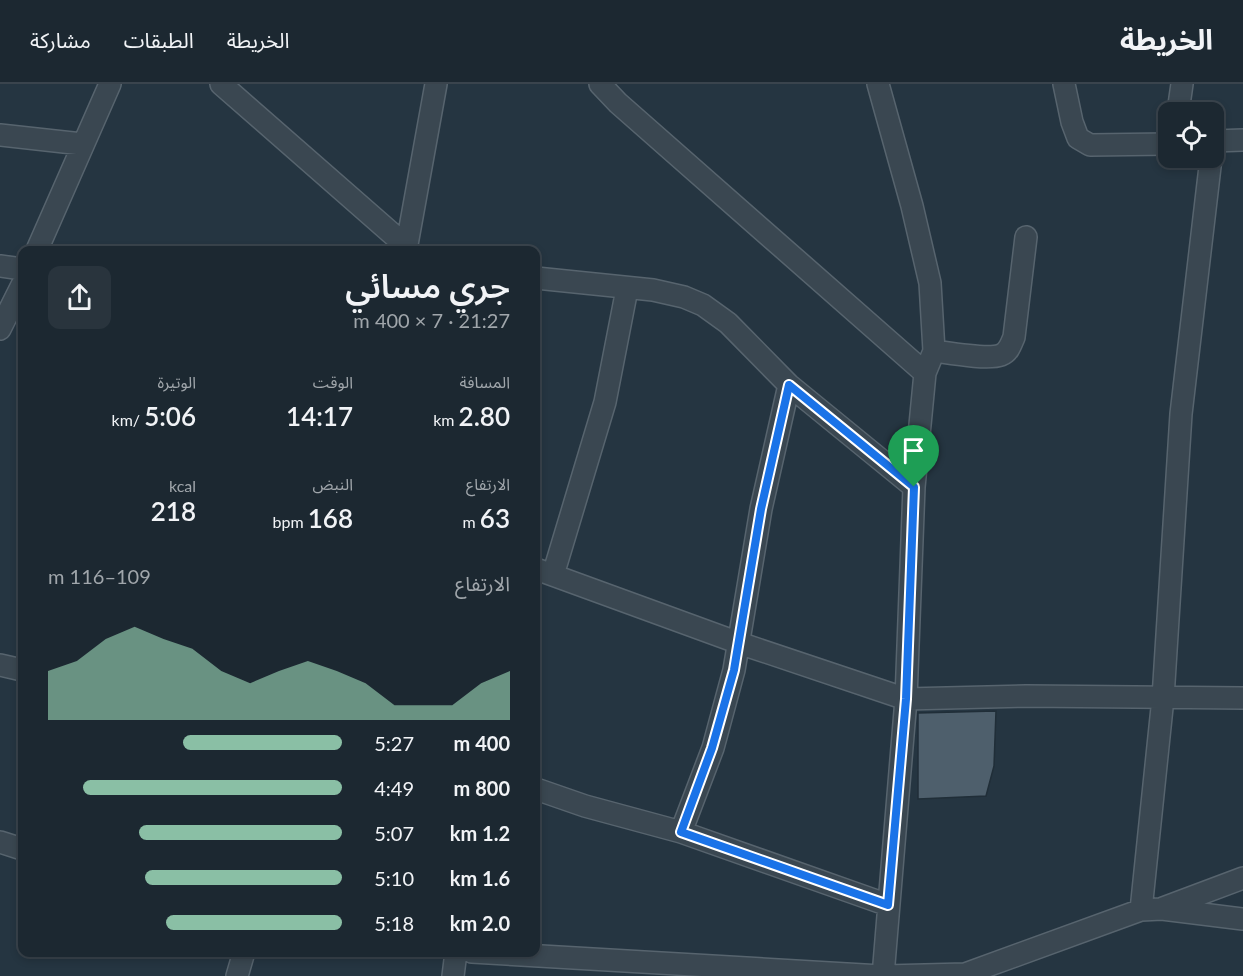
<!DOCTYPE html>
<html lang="ar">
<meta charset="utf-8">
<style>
body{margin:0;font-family:Lato,"Noto Sans Arabic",sans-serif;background:#29343d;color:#f1f3f6;direction:rtl;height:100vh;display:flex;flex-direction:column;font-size:22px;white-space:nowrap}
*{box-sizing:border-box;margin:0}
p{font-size:20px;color:#a0a6ab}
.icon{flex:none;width:33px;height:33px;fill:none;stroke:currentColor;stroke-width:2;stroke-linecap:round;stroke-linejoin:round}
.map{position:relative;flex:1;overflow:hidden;direction:ltr}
.panel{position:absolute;left:18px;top:162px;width:522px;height:711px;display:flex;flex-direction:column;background:#1c2831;border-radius:12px;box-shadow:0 3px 9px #0003,0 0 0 2px #3a444d;direction:rtl}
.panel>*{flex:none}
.tools{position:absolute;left:1158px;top:18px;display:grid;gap:12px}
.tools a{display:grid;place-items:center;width:66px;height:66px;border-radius:12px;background:#1c2831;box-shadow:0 3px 9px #0003,0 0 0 2px #3a444d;font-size:30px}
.pin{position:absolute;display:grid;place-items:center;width:51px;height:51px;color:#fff;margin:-62px -26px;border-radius:50% 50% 50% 0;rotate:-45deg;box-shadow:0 0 6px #0007}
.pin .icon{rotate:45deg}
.round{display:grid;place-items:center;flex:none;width:63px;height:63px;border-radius:12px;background:#29343d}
.head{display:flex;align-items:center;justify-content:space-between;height:102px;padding:0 30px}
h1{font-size:33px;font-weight:600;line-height:45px}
.stats{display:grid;grid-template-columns:repeat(3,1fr);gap:9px;height:102px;padding:6px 30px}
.stats div{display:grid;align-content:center}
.stats b{font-size:26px;font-weight:600}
.stats small{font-size:16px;font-weight:400}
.stats p{font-size:16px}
.chart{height:168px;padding:12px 30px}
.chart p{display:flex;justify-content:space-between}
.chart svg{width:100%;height:108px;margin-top:6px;fill:#8abfa5;opacity:.7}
ul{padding:0 30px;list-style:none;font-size:20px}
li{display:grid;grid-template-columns:96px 72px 1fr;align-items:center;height:45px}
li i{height:15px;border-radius:8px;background:#8abfa5}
header{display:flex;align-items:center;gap:36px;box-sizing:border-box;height:84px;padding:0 30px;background:#1c2831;border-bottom:2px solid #3a444d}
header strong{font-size:28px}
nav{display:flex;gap:33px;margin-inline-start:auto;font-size:21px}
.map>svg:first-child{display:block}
.building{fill:#4e5f6c;stroke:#202e38;stroke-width:1.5}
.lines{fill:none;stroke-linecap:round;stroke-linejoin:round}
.street-casing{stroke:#57646e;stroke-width:24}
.street{stroke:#3a4751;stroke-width:21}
.route-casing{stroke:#fff;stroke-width:12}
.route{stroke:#1a73e8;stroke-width:8}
</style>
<header>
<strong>الخريطة</strong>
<nav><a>الخريطة</a><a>الطبقات</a><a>مشاركة</a></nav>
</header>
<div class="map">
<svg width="1243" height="892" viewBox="0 0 1243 892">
<rect width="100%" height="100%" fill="#253541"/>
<!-- building -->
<path class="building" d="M996,627L994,682L986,712L918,715V629Z"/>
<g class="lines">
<!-- street casing -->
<g class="street-casing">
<path id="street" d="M221,0L406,162
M600,0L618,19L925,289
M878,0L912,122L930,199L934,267L925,289L914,403L906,615L883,892
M1064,0L1072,38L1078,54L1090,61L1168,60
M1178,28L1182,0
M0,51L82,60
M1214,57L1243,56
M37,166L110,0
M406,166L436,0
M0,182L22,185
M536,194L653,206L684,213L703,221L728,239L789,301L914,403
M0,245L22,201
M934,267C949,269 988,276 1001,271C1009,268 1011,260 1014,253L1026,153
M536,485L739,559L906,615L1026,612L1243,614
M553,491L605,318L627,205
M0,581L22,586
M536,705L585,722L681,748L888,821
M681,748L713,664L734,586L761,425L789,301
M0,758L22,765
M1163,824L1243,794
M1141,826L1163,614L1181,330L1211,74
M472,868L881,892
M237,892L244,868
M453,892L456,868
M885,892L965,890L1141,826L1162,825L1243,835"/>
</g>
<!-- street -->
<use href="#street" class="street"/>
</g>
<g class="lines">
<!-- route casing -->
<g class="route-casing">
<path id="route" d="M789,301L914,403L906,615L888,821L681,748L712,664L734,586L761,425Z"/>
</g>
<!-- route -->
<use href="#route" class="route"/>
</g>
</svg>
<div class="tools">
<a><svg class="icon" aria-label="locate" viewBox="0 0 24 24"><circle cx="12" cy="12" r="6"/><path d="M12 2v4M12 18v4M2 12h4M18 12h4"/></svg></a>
</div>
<div class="pin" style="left:914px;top:403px;background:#1e9e55"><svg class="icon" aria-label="arrive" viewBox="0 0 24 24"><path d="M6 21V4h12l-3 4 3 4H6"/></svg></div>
<section class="panel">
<div class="head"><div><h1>جري مسائي</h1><p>21:27 · 7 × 400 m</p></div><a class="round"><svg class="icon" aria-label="share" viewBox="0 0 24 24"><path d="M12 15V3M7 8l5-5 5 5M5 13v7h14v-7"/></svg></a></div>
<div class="stats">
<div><p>المسافة</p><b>2.80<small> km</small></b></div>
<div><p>الوقت</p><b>14:17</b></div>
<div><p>الوتيرة</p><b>5:06<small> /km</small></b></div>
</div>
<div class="stats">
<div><p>الارتفاع</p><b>63<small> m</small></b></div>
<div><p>النبض</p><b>168<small> bpm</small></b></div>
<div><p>kcal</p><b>218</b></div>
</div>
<div class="chart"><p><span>الارتفاع</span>109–116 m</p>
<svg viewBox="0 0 160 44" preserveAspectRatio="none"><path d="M0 44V24L10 20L20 11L30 6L40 11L50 15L60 24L70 29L80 24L90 20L100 24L110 29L120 38L130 38L140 38L150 29L160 24V44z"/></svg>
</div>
<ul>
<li><b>400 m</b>5:27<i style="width:54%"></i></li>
<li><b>800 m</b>4:49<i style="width:88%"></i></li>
<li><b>1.2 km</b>5:07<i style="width:69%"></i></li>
<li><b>1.6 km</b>5:10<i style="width:67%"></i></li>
<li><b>2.0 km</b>5:18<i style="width:60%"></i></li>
</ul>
</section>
</div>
